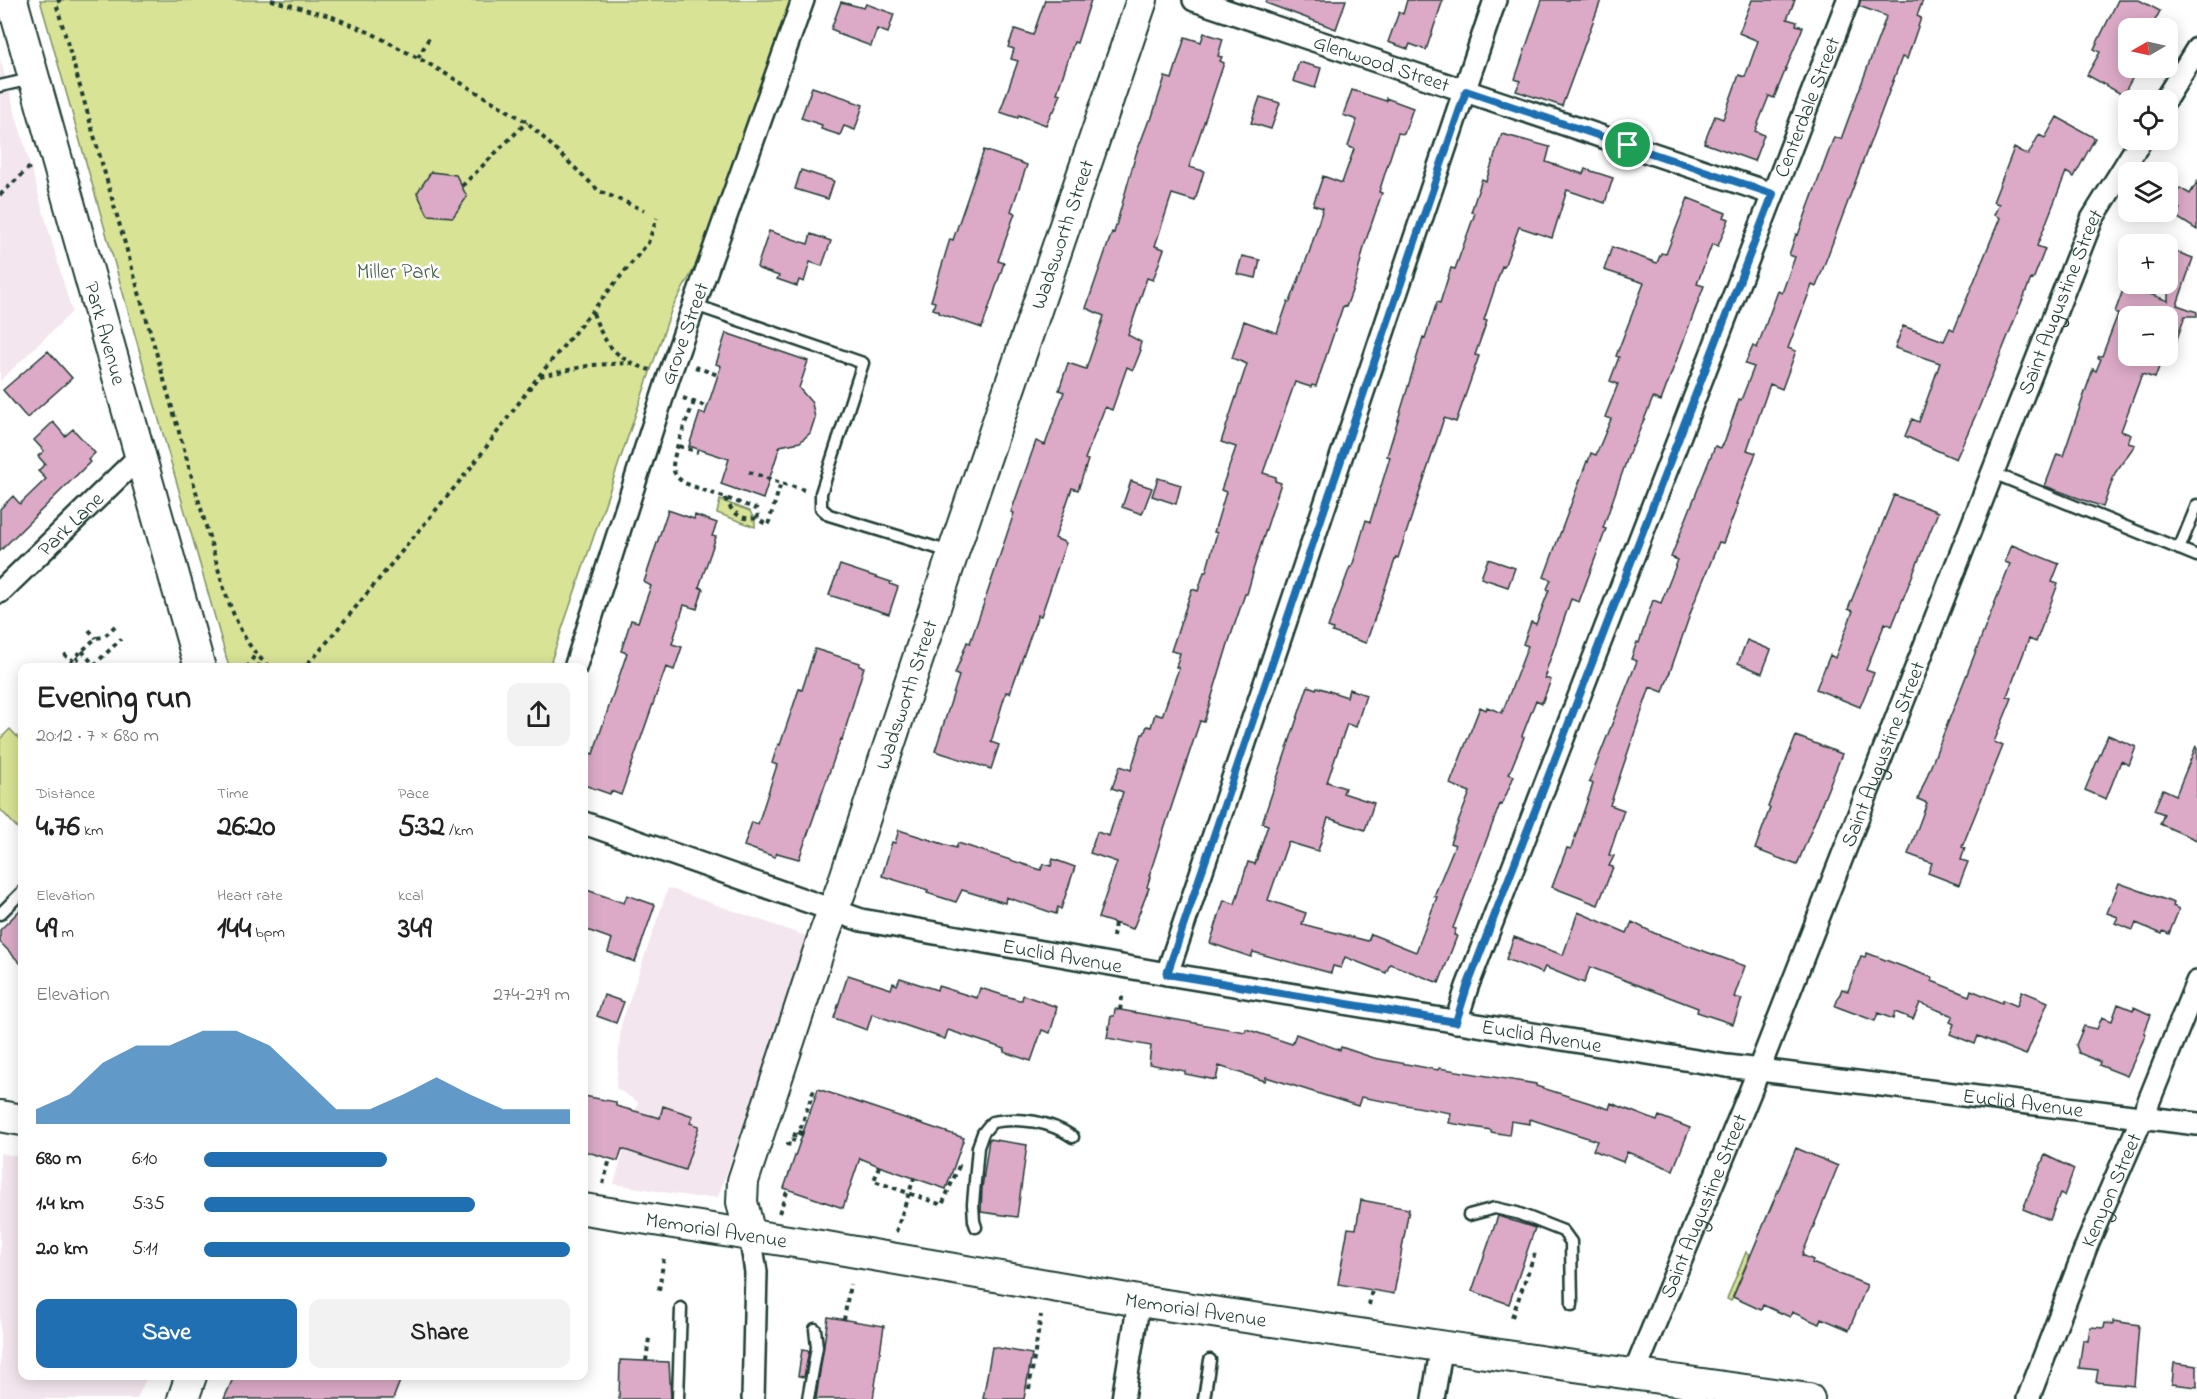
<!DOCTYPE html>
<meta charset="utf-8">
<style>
body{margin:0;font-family:"Indie Flower",sans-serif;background:#f2f2f2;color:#222;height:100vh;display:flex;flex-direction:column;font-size:22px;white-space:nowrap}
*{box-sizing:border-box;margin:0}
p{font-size:20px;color:#767676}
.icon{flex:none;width:33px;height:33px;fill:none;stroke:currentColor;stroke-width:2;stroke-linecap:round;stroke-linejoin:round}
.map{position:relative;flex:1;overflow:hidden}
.panel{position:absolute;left:18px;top:663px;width:570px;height:717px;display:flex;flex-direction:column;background:#fff;border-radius:12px;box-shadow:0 3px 15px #0003}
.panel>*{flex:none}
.needle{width:39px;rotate:261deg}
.buttons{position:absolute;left:2118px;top:18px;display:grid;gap:12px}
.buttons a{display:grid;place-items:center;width:60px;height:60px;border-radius:12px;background:#fff;box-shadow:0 3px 15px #0003;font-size:30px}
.pin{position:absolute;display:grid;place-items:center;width:51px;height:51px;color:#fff;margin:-26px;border:3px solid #fff;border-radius:50%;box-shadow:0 2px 6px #0007}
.round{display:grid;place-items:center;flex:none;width:63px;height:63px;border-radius:12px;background:#f2f2f2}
.headline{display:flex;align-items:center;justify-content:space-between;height:102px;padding:0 18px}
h1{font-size:33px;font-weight:800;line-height:45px}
.stats{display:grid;grid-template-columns:repeat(3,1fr);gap:9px;height:102px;padding:6px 18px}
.stats div{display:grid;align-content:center}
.stats b{font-size:30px;font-weight:800}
.stats small{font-size:16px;font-weight:400}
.stats p{font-size:16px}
.chart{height:168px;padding:12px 18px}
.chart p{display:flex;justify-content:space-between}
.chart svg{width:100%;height:108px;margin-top:6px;fill:#1f6fb2;opacity:.7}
.action{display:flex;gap:12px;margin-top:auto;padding:12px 18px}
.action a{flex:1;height:69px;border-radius:12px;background:#1f6fb2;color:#fff;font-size:24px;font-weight:800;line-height:69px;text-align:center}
.action a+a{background:#f2f2f2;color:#222}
ul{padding:0 18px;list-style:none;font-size:20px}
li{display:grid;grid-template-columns:96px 72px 1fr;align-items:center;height:45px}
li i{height:15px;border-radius:8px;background:#1f6fb2}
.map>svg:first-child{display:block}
.built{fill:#f4e6ee}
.green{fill:#d8e396;stroke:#7c9065;stroke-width:1.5}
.building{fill:#dcaac7;stroke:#1f3d34;stroke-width:1.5}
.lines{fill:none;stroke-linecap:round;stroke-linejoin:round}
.lane-casing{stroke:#1f3d34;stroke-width:15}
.street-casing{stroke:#1f3d34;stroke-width:26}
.secondary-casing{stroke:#1f3d34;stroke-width:34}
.path{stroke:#1f3d34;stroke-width:4;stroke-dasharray:4.5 4.5;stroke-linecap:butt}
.lane{stroke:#fff;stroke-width:10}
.street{stroke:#fff;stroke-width:21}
.secondary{stroke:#fff;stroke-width:30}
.path-bridge{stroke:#1f3d34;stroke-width:4;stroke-dasharray:4.5 4.5;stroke-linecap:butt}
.route-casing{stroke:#fff;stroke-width:12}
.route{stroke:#1f6fb2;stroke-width:8}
.labels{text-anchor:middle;stroke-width:5;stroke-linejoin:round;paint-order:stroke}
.street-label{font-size:21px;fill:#1f3d34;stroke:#fff}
.park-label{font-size:21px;fill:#445e48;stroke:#fff}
</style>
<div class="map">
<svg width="2197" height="1399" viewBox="0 0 2197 1399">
<rect width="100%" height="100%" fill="#fff"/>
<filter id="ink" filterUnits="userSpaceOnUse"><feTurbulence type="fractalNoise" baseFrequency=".0167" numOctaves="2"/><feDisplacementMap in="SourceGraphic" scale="12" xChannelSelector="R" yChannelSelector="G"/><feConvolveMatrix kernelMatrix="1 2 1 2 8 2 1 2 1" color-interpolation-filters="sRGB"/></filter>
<g filter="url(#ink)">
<!-- built -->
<path class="built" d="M0,59L72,312L0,381Z
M668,888L809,937L718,1197H695L614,1184L638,1102L616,1088L621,1025Z
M0,1153L22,1157V1376H147L137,1399H0Z"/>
<!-- green -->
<path class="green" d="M40,0H793L713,235L672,308L549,667H229Z
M720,500L750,511L755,522V527L717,513Z
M10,729L22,742V833L0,809V739Z
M1746,1252L1750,1254L1731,1301L1727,1299Z"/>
<!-- building -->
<path class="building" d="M1045,0H1091L1077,43L1074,42L1057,93L1061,94L1054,111H1052L1046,125L1019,115L1018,118L1000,112L1018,61L1011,59L1014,49L1008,47L1015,29L1033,35Z
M1267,0H1346L1336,29L1266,3Z
M1407,0H1443L1426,50L1410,44L1408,49L1388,42L1399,12L1403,14Z
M1542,0H1601L1562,106L1516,91L1520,81L1515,79Z
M1752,0H1795L1787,19L1797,22L1796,25L1803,27L1774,98L1769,96L1755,131L1764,135L1754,161L1704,143L1715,116L1723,119L1739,75L1745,77L1758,41L1739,33Z
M1860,0H1923L1917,16L1921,18L1907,59L1902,57L1816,287L1812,285L1788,348L1796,351L1782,389L1770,384L1747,450L1756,453L1736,504H1738L1723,543L1719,542L1694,603L1663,692L1650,687L1610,805L1624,810L1609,855L1614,856L1609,866L1613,867L1598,905L1552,887L1567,848L1571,849L1593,784L1589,782L1637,661L1631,659L1637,642L1639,643L1653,600L1661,603L1678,560L1671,557L1715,446L1721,448L1725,441L1739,399L1741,400L1754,367L1745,364L1753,346L1757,348L1778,291L1782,293L1795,257L1789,255L1796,234L1798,235L1834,137L1841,139L1885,20L1886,16L1859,6Z
M2118,0H2139L2160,11L2151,28H2128V68H2138L2123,95L2087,75L2100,52L2094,49Z
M841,2L864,8L866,4L894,14L888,33L877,29L871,46L838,34V32L831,29Z
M1204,33L1223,39L1218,56L1222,57L1220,61L1224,63L1189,167L1204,171L1195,201L1172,194L1155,246L1164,249L1153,280L1147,278L1128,335L1141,342L1139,349L1141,350L1133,370L1127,367L1112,410L1105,407L1085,459L1088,460L1078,490L1072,488L1055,538L1066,543L1041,616L1038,615L1010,693L1006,692L991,742L999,745L991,769L935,751L959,676L955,674L967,642L970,643L984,603L1014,513L1011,512L1036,441L1045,445L1064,392L1059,390L1068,363L1086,369L1104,316L1086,308L1112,232L1114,233L1136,154L1149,120H1151L1165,77L1172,79L1185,37L1201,42Z
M1299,62L1321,68L1315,88L1293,81Z
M812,87L852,100V101L863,105L855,130L844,126L840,135L821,129L822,125L801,118Z
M1352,90L1386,101V98L1413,108L1404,134L1398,133L1379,192L1382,193L1365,243L1356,280L1346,307L1343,306L1316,386L1312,385L1311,387L1295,382L1283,416L1263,473L1276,477L1275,481L1281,483L1252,573H1253L1247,594H1245L1228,644L1204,722L1200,721L1172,805L1149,876L1150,877L1147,887L1149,888L1133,929L1098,918L1117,862L1090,853L1097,832L1109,836L1123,792L1112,788L1120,766L1131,770L1142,734H1144L1147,726L1151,727L1155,714L1162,716L1179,668L1176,667L1180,653L1171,651L1192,589L1198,591L1204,572H1206L1217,533L1214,532L1226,492L1221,490L1236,447L1221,442L1247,364L1232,358L1244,321L1277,333L1288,301L1290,302L1310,250L1323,208L1313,205L1323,176L1342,183L1354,149L1348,146L1357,120L1343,115Z
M1260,97L1280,103L1271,129L1251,123Z
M2057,117L2095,138L2074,177L2066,172L2037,246L2045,249L2033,280L2031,279L1978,410L1956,459L1905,436L1912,419L1919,422L1940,363L1895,348L1903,326L1944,341L1950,328L1954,330L2000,218L1994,215L1999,204L1993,202L2014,148L2028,155L2039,135L2045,138Z
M1502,134L1550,147L1546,162L1583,174L1585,169L1613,178L1605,203L1567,190L1552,238L1519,227L1504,267L1502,266L1484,320L1487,321L1475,355L1479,356L1456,422L1444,418L1398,558L1396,557L1366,643L1332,632L1333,629L1328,627L1350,567H1352L1366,520L1370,522L1390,457L1387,456L1423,337L1425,338L1437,302L1440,303L1451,268L1455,269L1475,213L1471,212L1482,179L1486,181Z
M984,150L1027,165L1011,211L1015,213L998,261L1004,263L982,328L939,313V311L933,309L935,302L931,301L950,239L953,240Z
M801,170L834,181L828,199L795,189Z
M431,172L456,175L467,197L453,217L428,215L417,193Z
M2197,182V230L2175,216L2180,209L2170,203L2180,188L2190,194Z
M1688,198L1726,213L1724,217L1729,219L1718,246L1712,244L1697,284L1704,286L1661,401L1653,398L1633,446L1632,445L1603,528L1606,529L1579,602L1571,599L1545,674H1547L1545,678L1551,680L1542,703L1536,700L1522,736L1524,737L1509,774L1514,776L1502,805L1500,804L1453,928L1456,929L1454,935L1457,936L1439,983L1390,964L1386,973L1345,957L1341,968L1333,966L1331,973L1253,952L1251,957L1210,943L1224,900L1235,904L1248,862L1255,864L1268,825L1262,823L1308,686L1316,689L1317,687L1347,697L1349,689L1366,695L1356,727L1347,724L1327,782L1345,788L1343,793L1374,803L1365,830L1328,818L1318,851L1288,842L1268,900L1306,913L1302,924L1368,941L1371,934L1416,952L1437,897L1434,896L1455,845L1450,843L1470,792L1450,784L1480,707L1486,710L1487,707L1502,713L1528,646L1523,644L1531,622L1536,624L1549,590L1547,589L1551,580L1544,577L1587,461L1588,462L1591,453L1596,455L1611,419L1605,417L1618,384L1610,381L1619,357L1616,356L1644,283L1604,270L1612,247L1657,263L1661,253L1666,254Z
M769,231L808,244L811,234L831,241L822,266L810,262L804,282L799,280L797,286L777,279L779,276L759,269L757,267Z
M2168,249L2193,258L2177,305L2197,312V316H2185L2170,359L2168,358V316H2128V356H2163L2155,378L2142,374L2121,431L2131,435L2128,443L2135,445L2115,473L2103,507L2045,486L2057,454L2063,456L2093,369L2096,371L2101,359L2098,358L2099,356H2102L2118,314L2115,312L2123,290L2130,292L2132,287L2168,301Z
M1242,256L1260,260L1256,278L1237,274Z
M726,333L808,361L799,388L812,403L815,418L810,433L800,442L780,446L763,499L721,484L729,459L689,446L700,412L705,414L721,366L716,364Z
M48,351L72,378L27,418L3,390Z
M53,422L65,436L73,429L95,453L88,460L90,462L0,551V509L13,496L20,504L46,479L38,471L45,464L38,456L44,451L34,440Z
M1158,478L1181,485L1176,504L1152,496Z
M1131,481L1152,488L1142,514L1122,507Z
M1894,495L1938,512L1892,626L1885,623L1866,670L1874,673L1860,707L1816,689L1830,655L1835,658L1853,611L1848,609Z
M668,510L694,519L695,515L717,523L712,536L716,537L699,587L703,589L697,609L684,605L672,644L682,647L674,670L666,667L621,795L611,791L610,794L584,785V751L593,754L627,653L621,651L631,620L638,622L651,586L644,582Z
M2012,545L2059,564L2052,582L2058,584L2036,642L2029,639L2007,696L2012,698L1994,742L2003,746L1962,847L1965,848L1961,860L1968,862L1959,885L1928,873L1932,863L1908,854L1927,803L1918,799L2010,564L2005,562Z
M1488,559L1515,568L1508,587L1481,578Z
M840,565L891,582L890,584L898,587L889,614L829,595Z
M1747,640L1771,650L1762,673L1738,663Z
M815,649L860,663L859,666L864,667L842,740L841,739L799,859L777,853L775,857L744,846L752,822L758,824L777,765L772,763L778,744L780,745L799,689L802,690Z
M2108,735L2136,747L2129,765L2121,761L2106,799L2085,790Z
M1796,736L1842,754L1797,865L1755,849L1770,808L1768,807Z
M2196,746H2197V840L2160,824L2164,814L2154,810L2163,789L2176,795Z
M899,830L956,848L958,843L1041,870L1043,864L1051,866L1053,859L1075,867L1061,909L1058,907L1056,914L1006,897L1005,903L962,890L956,902L927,893L928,890L882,876L892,842L895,843Z
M2119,883L2174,903L2173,906L2179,909L2169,934L2163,931L2162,934L2136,923L2133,930L2115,923L2118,917L2107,913Z
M584,889L624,903L627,895L655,905L635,962L608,952L612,939L584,929Z
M22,908V965L0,942V930Z
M1578,912L1627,933L1632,922L1654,933L1745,966L1734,997L1742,999L1733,1024L1697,1012L1698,1008L1590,967L1584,983L1545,967L1542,973L1506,959L1514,937L1563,955Z
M1867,953L1933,978L1932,981L1969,996L1971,990L2002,1003L2003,1000L2017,1006L2022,991L2048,1002L2026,1055L1978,1036L1975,1044L1950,1034L1954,1024L1950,1022L1953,1016L1920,1003L1913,1019L1895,1012L1893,1019L1878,1013L1875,1021L1835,1006L1842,989L1848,991L1861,956L1865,957Z
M848,975L891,989L893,983L897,985L900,978L937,990L938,986L977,998L980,988L1019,1000H1022L1023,995L1057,1007L1055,1013H1056L1050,1033L1042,1030L1031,1061L1004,1052L1005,1049L948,1030L945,1039L872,1014L867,1030L834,1018Z
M604,995L624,1002L616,1023L597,1016Z
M2118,1004L2133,1010L2134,1007L2151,1015L2144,1033L2146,1034L2127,1076L2099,1065L2100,1062L2079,1053L2076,1045L2084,1026L2097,1029L2102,1017L2112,1021Z
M1115,1009L1245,1032L1246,1029L1292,1044L1296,1034L1340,1050L1341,1047L1374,1058L1438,1070L1439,1068L1536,1084V1086L1609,1109L1611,1103L1657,1121L1659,1116L1690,1128L1673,1170L1627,1152L1623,1162L1593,1150L1597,1141L1530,1119V1124L1511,1121L1509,1135L1491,1132V1130L1449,1123L1451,1113L1361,1097L1358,1106L1266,1077L1265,1081L1219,1066L1216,1080L1185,1074V1071L1149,1064L1151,1046L1107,1038L1111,1016H1114Z
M818,1089L964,1138L946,1189L879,1166L860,1158L843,1208L784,1188Z
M584,1096L616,1102V1106L660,1118L663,1106L693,1116L690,1123L699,1126L685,1170L622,1149L618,1161L584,1151Z
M989,1139L1027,1145L1017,1217L981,1212L982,1188Z
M1796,1148L1838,1166L1802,1255L1813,1260L1812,1263L1867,1285L1849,1330L1821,1318L1819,1324L1792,1312L1790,1317L1763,1305L1761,1310L1733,1297Z
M2045,1155L2074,1169L2064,1196L2060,1194L2050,1220L2023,1209Z
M1361,1200L1409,1209L1394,1294L1338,1284L1348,1228L1356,1229Z
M1498,1216L1535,1228L1509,1304L1472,1291Z
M828,1317L884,1326L873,1399H816Z
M2113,1321L2139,1325L2134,1386L2096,1382L2098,1370L2079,1368L2083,1340L2088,1341L2090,1327L2104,1328L2105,1323L2113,1324Z
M992,1347L1032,1354L1024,1399H983Z
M802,1350L809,1351L804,1377L798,1376Z
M620,1360L669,1362L671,1399H619Z
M2174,1363L2197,1366V1387L2172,1384Z
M234,1376H402L393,1399H224Z"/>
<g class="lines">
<!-- lane casing -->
<g class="lane-casing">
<path id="lane" d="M0,86L31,79
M695,305L863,363L821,493V508L829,515L950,552
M1993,473L2197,556
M2179,549L2197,505
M0,914L22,892
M1469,1215L1495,1208L1517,1213L1563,1231L1571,1242L1572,1305
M976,1227L974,1221L973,1204L978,1147L983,1133L992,1122C1019,1117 1050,1121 1073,1137
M678,1399L681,1308
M808,1399L817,1347L815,1329
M1204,1399L1210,1360"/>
</g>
<!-- street casing -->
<g class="street-casing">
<g id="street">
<path id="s1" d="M1194,0L1773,194"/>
<path d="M2165,100L2197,49"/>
<path id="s2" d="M0,592L140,456"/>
<path id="s3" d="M575,668L669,376L803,0"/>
<path id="s4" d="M584,823L861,920L1167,974L1727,1066L2197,1124"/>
<path d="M1167,974L1495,0"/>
<path id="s5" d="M1456,1022L1467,987L1848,0"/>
<path d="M750,1235L756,1272L753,1399"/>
<path id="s6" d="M1634,1374L1750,1092L2092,219L2141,140"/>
<path d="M1123,1399L1139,1301"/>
<path d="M1433,1399L1442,1345"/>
<path id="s7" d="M2028,1399L2088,1242L2142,1118L2197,982"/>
</g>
</g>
<!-- secondary casing -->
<g class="secondary-casing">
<g id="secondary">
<path id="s8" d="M12,0L200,668"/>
<path d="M0,1116L22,1120"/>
<path id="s9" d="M584,1209L827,1247L1139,1301L1553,1363L1809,1399"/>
<path id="s10" d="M750,1235L742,1202L743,1181L823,938L842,887L953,553L1142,0"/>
<path d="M183,1399L191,1376"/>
</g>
</g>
<!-- path -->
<path class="path" d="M61,0L56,3L224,589C234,616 246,651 272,668
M271,0L330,16L371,33L429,64L527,122L599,191L644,210
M418,58L429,38
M462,186L527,122
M0,195L31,166
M593,313C605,346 616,359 650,370
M695,367L718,375
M540,376L592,365L630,363
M683,398L708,407
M694,402C688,417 673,452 673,467C674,475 678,478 684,483L757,509L758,520L768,525L781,483L804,490
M679,446L698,452
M749,472L781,483
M725,498C732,513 741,521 758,518
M89,630L96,638
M82,651L94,665L121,639
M64,654L71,661L96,638L104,637L116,625
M76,657L86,668
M247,668L256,653
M258,668L261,660
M300,668L313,659L473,465L538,377L648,243L657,218
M1113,937L1115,923
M1120,1010L1123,992
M803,1135L799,1133L814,1089
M786,1144L792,1145L794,1137
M879,1166L874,1181L942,1205L959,1166L955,1165
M603,1184L610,1159
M779,1213L787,1192
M896,1232L914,1178
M659,1290L664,1257
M1369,1305L1372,1290
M1512,1317L1536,1250
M844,1320L850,1284
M646,1361L649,1338
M1029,1389L1041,1315"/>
<!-- lane -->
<use href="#lane" class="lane"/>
<!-- street -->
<use href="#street" class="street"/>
<!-- secondary -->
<use href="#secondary" class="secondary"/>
<!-- path-bridge -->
<path class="path-bridge" d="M794,1137L796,1131L803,1133"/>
</g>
</g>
<g class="lines" filter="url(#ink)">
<!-- route casing -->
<g class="route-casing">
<path id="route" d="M1466,91L1773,194L1467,987L1456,1022L1167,974Z"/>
</g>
<!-- route -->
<use href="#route" class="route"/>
</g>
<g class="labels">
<!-- street labels -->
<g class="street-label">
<text dy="7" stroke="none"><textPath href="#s1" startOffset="198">Glenwood Street</textPath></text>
<text dy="7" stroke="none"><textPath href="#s5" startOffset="980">Centerdale Street</textPath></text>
<text dy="7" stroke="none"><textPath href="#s10" startOffset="1054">Wadsworth Street</textPath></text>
<text dy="7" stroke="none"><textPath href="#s6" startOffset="1154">Saint Augustine Street</textPath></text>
<text dy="7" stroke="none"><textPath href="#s3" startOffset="352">Grove Street</textPath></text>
<text dy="7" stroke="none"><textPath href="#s8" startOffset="346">Park Avenue</textPath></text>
<text dy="7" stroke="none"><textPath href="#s2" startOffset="98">Park Lane</textPath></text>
<text dy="7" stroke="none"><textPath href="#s10" startOffset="568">Wadsworth Street</textPath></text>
<text dy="7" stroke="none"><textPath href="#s6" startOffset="668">Saint Augustine Street</textPath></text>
<text dy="7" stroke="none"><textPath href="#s4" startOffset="498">Euclid Avenue</textPath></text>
<text dy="7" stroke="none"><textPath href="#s4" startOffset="984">Euclid Avenue</textPath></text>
<text dy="7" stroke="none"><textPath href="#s4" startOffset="1470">Euclid Avenue</textPath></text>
<text dy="7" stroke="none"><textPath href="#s7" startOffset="225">Kenyon Street</textPath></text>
<text dy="7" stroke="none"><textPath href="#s6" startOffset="182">Saint Augustine Street</textPath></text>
<text dy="7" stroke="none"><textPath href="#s9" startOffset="134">Memorial Avenue</textPath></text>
<text dy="7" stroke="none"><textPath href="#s9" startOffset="620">Memorial Avenue</textPath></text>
</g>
<!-- park labels -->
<g class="park-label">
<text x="398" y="278">Miller Park</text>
</g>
</g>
</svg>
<div class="buttons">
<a><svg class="needle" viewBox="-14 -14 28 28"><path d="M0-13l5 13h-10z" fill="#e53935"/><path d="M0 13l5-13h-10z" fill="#767676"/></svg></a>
<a><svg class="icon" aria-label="locate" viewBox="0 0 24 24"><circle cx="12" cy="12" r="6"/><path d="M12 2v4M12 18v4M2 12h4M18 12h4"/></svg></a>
<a><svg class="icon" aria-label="layers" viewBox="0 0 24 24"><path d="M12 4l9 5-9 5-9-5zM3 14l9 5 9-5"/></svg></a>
<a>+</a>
<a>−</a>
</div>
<div class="pin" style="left:1628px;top:145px;background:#1e9e55"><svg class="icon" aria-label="arrive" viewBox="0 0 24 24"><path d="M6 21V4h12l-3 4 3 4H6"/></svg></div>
<section class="panel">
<div class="headline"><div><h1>Evening run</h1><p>20:12 · 7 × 680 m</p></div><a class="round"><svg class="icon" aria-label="share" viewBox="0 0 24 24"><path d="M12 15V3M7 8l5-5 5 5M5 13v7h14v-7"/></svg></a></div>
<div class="stats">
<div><p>Distance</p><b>4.76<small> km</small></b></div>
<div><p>Time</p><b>26:20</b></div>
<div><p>Pace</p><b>5:32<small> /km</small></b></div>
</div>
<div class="stats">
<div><p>Elevation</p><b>49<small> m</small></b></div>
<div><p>Heart rate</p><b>144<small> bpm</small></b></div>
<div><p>kcal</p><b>349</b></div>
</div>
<div class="chart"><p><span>Elevation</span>274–279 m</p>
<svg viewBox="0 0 160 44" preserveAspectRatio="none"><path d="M0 44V38L10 32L20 19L30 12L40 12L50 6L60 6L70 12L80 25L90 38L100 38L110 32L120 25L130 32L140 38L150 38L160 38V44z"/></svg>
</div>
<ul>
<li><b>680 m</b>6:10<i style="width:50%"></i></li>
<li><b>1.4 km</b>5:35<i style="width:74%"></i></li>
<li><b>2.0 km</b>5:11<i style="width:100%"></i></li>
</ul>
<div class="action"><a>Save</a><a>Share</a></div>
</section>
</div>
